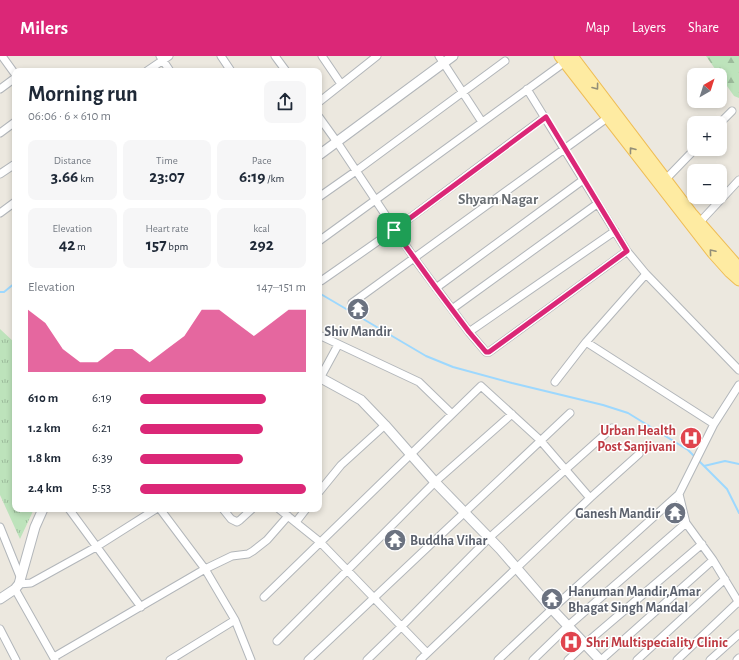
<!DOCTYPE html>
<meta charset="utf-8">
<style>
body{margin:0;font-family:"Alegreya Sans",sans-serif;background:#f6f6f7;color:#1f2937;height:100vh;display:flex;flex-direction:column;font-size:15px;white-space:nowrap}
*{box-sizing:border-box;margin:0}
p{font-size:13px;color:#747a83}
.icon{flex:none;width:22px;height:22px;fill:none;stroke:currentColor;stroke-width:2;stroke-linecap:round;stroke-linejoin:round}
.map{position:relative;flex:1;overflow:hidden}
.details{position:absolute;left:12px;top:12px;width:310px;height:444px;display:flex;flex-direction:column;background:#fff;border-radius:8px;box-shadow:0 2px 6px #0003}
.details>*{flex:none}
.needle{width:26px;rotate:39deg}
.controls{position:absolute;left:687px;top:12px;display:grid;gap:8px}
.controls a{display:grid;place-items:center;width:40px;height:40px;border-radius:8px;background:#fff;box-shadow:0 2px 6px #0003;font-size:20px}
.pin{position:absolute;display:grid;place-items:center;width:34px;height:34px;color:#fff;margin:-17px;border-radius:8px;box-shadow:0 2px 6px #0006}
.round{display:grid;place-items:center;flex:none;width:42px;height:42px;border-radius:8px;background:#f6f6f7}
.overview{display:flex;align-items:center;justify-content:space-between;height:68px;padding:0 16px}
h1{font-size:22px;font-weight:600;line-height:30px}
.figures{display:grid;grid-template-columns:repeat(3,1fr);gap:6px;height:68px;padding:4px 16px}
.figures div{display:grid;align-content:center;border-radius:8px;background:#f6f6f7;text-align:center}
.figures b{font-size:17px;font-weight:600}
.figures small{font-size:11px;font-weight:400}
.figures p{font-size:11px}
.chart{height:112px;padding:8px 16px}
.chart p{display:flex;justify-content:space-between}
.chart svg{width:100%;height:72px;margin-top:4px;fill:#db2777;opacity:.7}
ul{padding:0 16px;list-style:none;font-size:13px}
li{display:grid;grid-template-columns:64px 48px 1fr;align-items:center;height:30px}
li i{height:10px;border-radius:5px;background:#db2777}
header{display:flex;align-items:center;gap:24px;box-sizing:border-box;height:56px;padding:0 20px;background:#db2777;color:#fff}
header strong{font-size:19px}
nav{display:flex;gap:22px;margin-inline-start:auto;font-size:14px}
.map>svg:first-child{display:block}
.forest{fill:url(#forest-firs)}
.park{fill:url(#park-tufts)}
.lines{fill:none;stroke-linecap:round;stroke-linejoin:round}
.stream{stroke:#9dd8fe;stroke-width:2}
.minor-casing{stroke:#b2b6ba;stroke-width:9}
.tertiary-casing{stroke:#b2b6ba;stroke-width:11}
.primary-casing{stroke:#efbd55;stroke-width:13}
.minor{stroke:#fff;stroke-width:7}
.tertiary{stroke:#fff;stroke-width:9}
.primary{stroke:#feeba2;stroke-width:11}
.oneway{stroke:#928e78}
.route-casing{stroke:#fff;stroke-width:8}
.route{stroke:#db2777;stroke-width:5}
.labels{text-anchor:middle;stroke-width:3;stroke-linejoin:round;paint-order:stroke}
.worship-label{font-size:14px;font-weight:bold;fill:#5b616d;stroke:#fff;text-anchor:start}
.health-label{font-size:14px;font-weight:bold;fill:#be3a42;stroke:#fff;text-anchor:end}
.neighbourhood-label{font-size:15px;font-weight:bold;fill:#696e73;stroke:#fff}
</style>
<header>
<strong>Milers</strong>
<nav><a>Map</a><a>Layers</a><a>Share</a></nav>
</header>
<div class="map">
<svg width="739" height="604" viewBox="0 0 739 604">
<defs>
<pattern id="forest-firs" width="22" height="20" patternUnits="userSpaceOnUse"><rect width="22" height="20" fill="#bde3bb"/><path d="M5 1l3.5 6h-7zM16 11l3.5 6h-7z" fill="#9cbb9b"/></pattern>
<pattern id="park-tufts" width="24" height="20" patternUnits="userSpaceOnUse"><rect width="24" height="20" fill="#bde3bb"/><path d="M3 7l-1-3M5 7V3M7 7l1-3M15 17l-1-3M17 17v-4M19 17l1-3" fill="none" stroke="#9cbb9b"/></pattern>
</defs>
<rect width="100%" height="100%" fill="#ece8df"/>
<!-- forest -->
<path class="forest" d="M706,0H739V42L734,40Z"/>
<!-- park -->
<path class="park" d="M0,273L15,287V453H34L20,483L0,439Z"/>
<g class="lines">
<!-- stream -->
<path class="stream" d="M0,236H4L15,227
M319,237L426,300L453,311L512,327L603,349L628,357L688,394L727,433L739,457
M704,410L725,405L739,408"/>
<!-- minor casing -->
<g class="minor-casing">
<path id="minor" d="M2,0L15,18
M160,0L170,15
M221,0L231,15
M275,0L286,15
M322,0L341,28
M439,0L482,66
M147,15L169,0
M0,33L15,22
M527,33L627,195L646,218L739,314
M319,46L377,0
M319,61L337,86L414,202L469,276L486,296H489L627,195
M720,67L732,55
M0,77L15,66
M0,118L15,108
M665,124L695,93
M319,141L356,115L505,5
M0,157L15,146
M699,167L739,124
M319,185L565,6
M321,225L394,174L545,61
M436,232L583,124
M352,247L607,62
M452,253L597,148
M469,276L615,175
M319,279L419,326L452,358
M586,286L714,368
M319,324L338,289
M555,326L586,286L646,218
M319,436L341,409L385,369
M679,438L686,467L713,504L739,547
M69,453L141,551
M160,453L205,513L235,564L251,604
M223,453L231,463L237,466L240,464L252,453
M279,453L320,486L427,597
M296,466L306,453
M0,471L21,523
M19,528L31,527L96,491L156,453
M15,533L55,604
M264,541L481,330L540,384L590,442
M0,573L16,604
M277,585L435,426L512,358
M54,601L205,513L232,500L248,498L253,495L267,484L288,460
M170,604L235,564
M308,604L570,357
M367,604L402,570L489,482L612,372
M420,604L590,442L639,398
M498,604L552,553L679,438L714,368L739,329
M533,604L568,570L686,467
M568,604L585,588L702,488
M601,604L713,504
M637,604L725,523
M677,604L738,546
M710,604L739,578
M737,604L739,602"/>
</g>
<!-- tertiary casing -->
<g class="tertiary-casing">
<path id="tertiary" d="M319,99L453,0
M319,321L361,344L385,369L435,426L500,493L552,553L600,604
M0,543L15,533L19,528L35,471L43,453"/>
</g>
<!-- primary casing -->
<g class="primary-casing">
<path id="primary" d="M560,0L713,197L730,216L739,224
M572,0L691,157L739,212"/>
</g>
<!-- minor -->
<use href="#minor" class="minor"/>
<!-- tertiary -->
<use href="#tertiary" class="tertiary"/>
<!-- primary -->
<use href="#primary" class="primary"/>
</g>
<!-- one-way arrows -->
<defs><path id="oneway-chevron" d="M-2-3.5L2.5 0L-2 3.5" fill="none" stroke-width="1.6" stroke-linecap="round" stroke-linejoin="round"/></defs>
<g class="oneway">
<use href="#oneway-chevron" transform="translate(596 31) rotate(53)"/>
<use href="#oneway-chevron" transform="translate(632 94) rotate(-128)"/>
<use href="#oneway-chevron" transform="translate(712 196) rotate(-130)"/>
</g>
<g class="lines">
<!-- route casing -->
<g class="route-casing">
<path id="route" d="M546,61L627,195L489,296H486L469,276L436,232L394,174Z"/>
</g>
<!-- route -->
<use href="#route" class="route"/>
</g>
<!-- icons -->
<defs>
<g id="temple-disc" transform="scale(1.15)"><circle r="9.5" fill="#6b7280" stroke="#fff"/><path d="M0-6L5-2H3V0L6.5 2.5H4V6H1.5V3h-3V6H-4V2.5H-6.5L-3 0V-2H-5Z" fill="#fff"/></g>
<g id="hospital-disc" transform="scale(1.15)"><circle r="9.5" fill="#e0444e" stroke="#fff"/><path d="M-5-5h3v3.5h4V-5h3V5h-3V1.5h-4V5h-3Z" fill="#fff"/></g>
</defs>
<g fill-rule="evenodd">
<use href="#temple-disc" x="358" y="253"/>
<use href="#hospital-disc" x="691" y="382"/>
<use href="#temple-disc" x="675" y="457"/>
<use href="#temple-disc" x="395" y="484"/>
<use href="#temple-disc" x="552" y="543"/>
<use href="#hospital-disc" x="571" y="586"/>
</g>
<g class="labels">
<!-- worship labels -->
<g class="worship-label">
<text x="358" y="280" text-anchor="middle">Shiv Mandir</text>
<text x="660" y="462" text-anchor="end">Ganesh Mandir</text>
<text x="410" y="489">Buddha Vihar</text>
<text x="568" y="540">Hanuman Mandir,Amar<tspan x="568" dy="16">Bhagat Singh Mandal</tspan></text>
</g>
<!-- health labels -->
<g class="health-label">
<text x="676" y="379">Urban Health<tspan x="676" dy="16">Post Sanjivani</tspan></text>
<text x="586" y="591" text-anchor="start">Shri Multispeciality Clinic</text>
</g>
<!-- neighbourhood labels -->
<g class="neighbourhood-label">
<text x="498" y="148">Shyam Nagar</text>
</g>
</g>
</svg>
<div class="controls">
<a><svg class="needle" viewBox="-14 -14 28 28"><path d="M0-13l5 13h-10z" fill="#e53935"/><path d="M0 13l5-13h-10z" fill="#747a83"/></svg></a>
<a>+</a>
<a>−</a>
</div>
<div class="pin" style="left:394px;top:174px;background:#1e9e55"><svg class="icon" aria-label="arrive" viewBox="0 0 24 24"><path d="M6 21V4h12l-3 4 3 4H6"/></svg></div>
<section class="details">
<div class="overview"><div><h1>Morning run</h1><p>06:06 · 6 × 610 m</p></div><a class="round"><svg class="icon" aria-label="share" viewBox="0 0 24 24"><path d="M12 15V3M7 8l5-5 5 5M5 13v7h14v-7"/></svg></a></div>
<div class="figures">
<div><p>Distance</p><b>3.66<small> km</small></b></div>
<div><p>Time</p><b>23:07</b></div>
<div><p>Pace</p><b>6:19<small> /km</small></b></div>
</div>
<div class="figures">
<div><p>Elevation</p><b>42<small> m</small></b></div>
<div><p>Heart rate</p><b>157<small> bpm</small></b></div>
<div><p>kcal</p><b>292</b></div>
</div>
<div class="chart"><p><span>Elevation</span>147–151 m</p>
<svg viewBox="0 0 160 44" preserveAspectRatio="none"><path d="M0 44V6L10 14L20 30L30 38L40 38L50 30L60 30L70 38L80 30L90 22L100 6L110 6L120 14L130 22L140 14L150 6L160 6V44z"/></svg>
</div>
<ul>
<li><b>610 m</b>6:19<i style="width:76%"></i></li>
<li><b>1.2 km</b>6:21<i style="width:74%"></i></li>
<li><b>1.8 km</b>6:39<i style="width:62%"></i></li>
<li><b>2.4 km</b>5:53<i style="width:100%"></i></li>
</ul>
</section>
</div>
